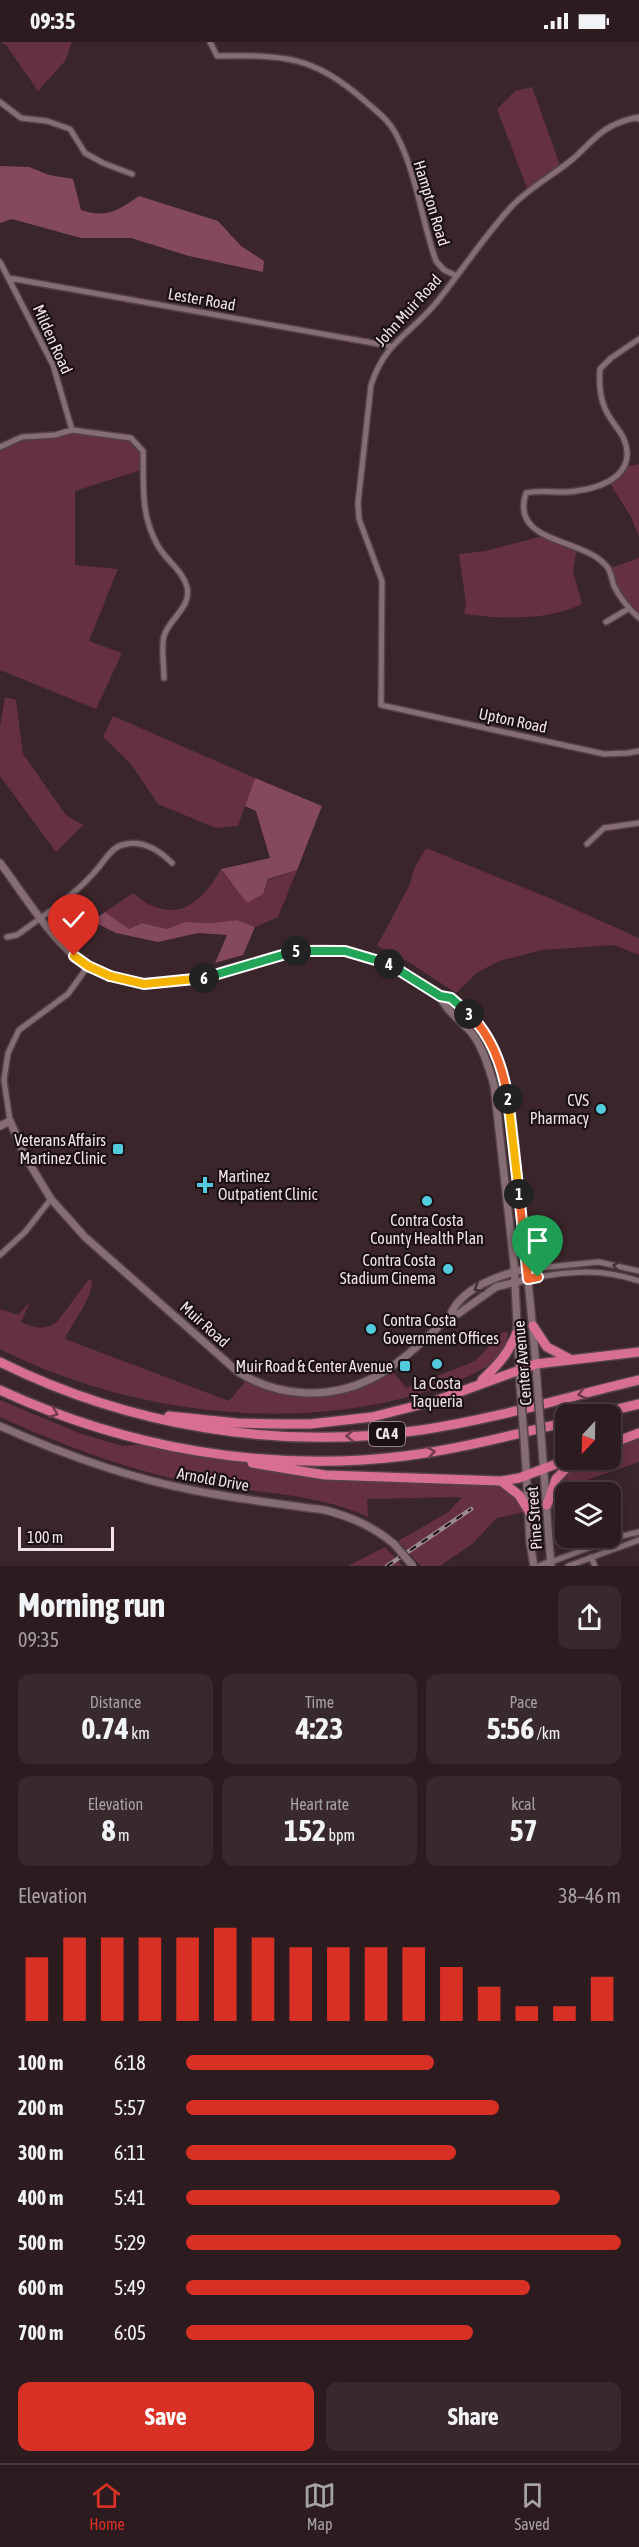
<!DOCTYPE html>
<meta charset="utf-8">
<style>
body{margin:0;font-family:"Asap Condensed",sans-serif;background:#38292d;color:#f1f3f6;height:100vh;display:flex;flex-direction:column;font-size:22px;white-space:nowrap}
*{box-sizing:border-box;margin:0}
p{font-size:20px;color:#a6a1a5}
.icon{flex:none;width:33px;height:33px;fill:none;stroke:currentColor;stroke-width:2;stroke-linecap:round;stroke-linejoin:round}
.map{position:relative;height:1524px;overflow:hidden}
.side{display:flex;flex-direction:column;background:#2c1c20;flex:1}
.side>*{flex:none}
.needle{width:39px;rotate:202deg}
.buttons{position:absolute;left:555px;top:1362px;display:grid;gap:12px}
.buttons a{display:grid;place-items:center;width:66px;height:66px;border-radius:12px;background:#2c1c20;box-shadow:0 3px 15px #0003,0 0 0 2px #483a3e;font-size:30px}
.scale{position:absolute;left:18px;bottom:15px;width:96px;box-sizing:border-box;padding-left:6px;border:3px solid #f0e2e5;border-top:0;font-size:16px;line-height:21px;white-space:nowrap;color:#f0e2e5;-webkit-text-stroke:4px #1b1114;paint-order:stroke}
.pin{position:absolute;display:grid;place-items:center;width:51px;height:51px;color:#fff;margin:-62px -26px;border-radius:50% 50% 50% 0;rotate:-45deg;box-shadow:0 0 6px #0007}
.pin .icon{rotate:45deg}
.km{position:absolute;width:30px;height:30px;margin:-15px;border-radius:50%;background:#222;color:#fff;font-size:16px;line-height:30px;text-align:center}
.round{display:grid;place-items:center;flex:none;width:63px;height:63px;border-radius:12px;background:#38292d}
.headline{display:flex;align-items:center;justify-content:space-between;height:102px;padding:0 18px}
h1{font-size:33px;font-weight:700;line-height:45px}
.figures{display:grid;grid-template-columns:repeat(3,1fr);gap:9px;height:102px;padding:6px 18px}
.figures div{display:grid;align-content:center;border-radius:12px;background:#38292d;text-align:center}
.figures b{font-size:30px;font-weight:700}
.figures small{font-size:16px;font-weight:400}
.figures p{font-size:16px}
.chart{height:168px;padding:12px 18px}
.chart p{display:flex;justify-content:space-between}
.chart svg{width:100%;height:108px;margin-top:6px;stroke:#d93025;stroke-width:6}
.button{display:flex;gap:12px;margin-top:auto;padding:12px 18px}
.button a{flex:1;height:69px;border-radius:12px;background:#d93025;color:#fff;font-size:24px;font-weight:700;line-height:69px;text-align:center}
.button a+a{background:#38292d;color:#f1f3f6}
ul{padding:0 18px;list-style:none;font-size:20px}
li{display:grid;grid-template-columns:96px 72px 1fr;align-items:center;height:45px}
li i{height:15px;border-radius:8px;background:#d93025}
.status{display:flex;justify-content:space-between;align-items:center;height:42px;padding:0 30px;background:#2c1c20;direction:ltr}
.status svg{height:16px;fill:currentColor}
.dock{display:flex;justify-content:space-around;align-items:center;height:84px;border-top:2px solid #483a3e;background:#2c1c20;font-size:16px;color:#a6a1a5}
.dock a{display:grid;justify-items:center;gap:3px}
.dock .selected{color:#d93025}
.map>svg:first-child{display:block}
.green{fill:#663043}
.forest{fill:#85495d}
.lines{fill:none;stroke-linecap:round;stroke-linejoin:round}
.minor-casing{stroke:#524146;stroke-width:8}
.tertiary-casing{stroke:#524146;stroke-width:10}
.motorway-casing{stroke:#524146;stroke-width:12}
.minor{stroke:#866d74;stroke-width:5}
.tertiary{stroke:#866d74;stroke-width:7}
.motorway{stroke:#d86f92;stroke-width:9}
.rail-casing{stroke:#9b8a8e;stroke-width:4.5}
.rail{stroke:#1b1114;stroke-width:2;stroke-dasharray:7;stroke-linecap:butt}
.tertiary-bridge-casing{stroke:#524146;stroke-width:10;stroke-linecap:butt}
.tertiary-bridge{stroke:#866d74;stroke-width:7}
.oneway{stroke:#403136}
.oneway2{stroke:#703b4d}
.split-1-casing{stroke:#fff;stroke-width:12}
.split-2-casing{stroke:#fff;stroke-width:12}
.split-3-casing{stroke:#fff;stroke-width:12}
.split-4-casing{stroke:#fff;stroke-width:12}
.split-5-casing{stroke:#fff;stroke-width:12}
.split-6-casing{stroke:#fff;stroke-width:12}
.split-7-casing{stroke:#fff;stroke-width:12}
.split-8-casing{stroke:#fff;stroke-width:12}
.split-1{stroke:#f0652b;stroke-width:8}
.split-2{stroke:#f5b400;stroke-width:8}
.split-3{stroke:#f0652b;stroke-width:8}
.split-4{stroke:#22a559;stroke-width:8}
.split-5{stroke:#22a559;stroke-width:8}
.split-6{stroke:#22a559;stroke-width:8}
.split-7{stroke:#f5b400;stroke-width:8}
.split-8{stroke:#f5b400;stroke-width:8}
.poi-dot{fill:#54cadd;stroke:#1b1114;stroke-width:2}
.labels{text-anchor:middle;stroke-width:4.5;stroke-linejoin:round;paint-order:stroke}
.shield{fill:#1b1114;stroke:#b0a3a6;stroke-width:1.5}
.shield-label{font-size:15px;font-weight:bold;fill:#f0e2e5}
.street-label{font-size:16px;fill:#f0e2e5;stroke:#1b1114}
.poi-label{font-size:16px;fill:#f0e2e5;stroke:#1b1114;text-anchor:end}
</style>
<div class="status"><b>09:35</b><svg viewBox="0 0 49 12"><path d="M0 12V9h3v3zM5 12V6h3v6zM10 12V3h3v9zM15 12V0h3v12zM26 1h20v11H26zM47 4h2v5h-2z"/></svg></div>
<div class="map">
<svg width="639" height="1524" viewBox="0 0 639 1524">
<rect width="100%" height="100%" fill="#3a252b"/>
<!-- green -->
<path class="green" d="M0,0H72L65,19L38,49L6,3Z
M532,45L561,126L528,149L497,67L515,49Z
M72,388L131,396L143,409L144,427L75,449V523L118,527L89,599L122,611L96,667L0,628V405L22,395Z
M639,422V495L631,475L610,441L624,425Z
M546,493L577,505L573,529L582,562C547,579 502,577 464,572L466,561L459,512L486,509Z
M639,516V576L628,567L608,527Z
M5,655L16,658L23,712L66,773L83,783L56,810L0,734V685Z
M113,674L255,736L238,784L216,786L158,762L131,722L103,695Z
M426,806L554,858L639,896V913L614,903L542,908L499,919L478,930L456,951L407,919L377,904L410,842L414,827Z
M221,827L231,841L263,852L268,838L297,828L278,875L255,885L237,878L212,881L185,880L167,887L142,881L129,887L105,870L133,851C139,855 146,862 153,864C187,878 206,852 221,827Z
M89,1237L92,1239C91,1260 73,1278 65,1297L229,1359L248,1336L272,1346L332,1349L392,1328L406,1346L475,1319L503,1290H508C506,1320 476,1332 451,1341C310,1395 133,1374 0,1307V1267L18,1273L30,1260L21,1280C35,1286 44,1289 57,1280Z
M0,1358L79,1391L122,1404L154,1401L226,1414L272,1426L501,1439L529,1469L497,1476L472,1502L440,1524H421L398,1499L447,1471L462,1455L367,1457L368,1475C312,1449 245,1451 185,1439C121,1426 60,1402 0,1375Z
M639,1393V1420L581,1440L570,1450H566L565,1455L547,1473L552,1446L574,1418H610L611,1403Z
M385,1505L403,1524H348Z"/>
<!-- forest -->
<path class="forest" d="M0,124L29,125L49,133L73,137L81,168C106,177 119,168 139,154L218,179L241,204L264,219L263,230L189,214L131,196H81L12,177L0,181Z
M255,736L322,764L297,828L268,837L263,852L247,861L221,827L270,816L256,769L245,764Z
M105,870L129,887L142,881L167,887L185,880L212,881L237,878L255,885L243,913L215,921L227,893L198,891L158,900L116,891L92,879Z"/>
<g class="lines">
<!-- minor casing -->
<g class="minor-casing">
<path id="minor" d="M210,0L217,14C284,13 312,13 365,59C376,69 389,78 396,92C417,132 421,177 436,219L444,228L457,234
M0,60L21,76L47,79L70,87L85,111L103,121L132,132
M639,75L634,76L639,77
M634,76C602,84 597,95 574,116C554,133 530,145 512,164C484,194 462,229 436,261C409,293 385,300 371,343L358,461L359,477L382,539L381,663L604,712L628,711L639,709
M0,220L53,323L72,388
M9,236L390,304
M639,297L611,316L600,327C599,340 599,351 604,364C608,376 617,384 623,395C639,431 605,445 576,449C559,452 543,447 526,451C509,503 586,495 608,526C611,531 612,538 614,544C620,556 629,567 639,576
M0,405L22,395L55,393L72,388L131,396L143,409C144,445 140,472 158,504C166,518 183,529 187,545C192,565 169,577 164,594C161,606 164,623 164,636
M606,580L628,567
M587,802L604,786L639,781
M7,895L17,893C46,872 77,852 99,825C105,817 113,805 122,803C141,797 159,808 172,821
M10,1079L4,1038L8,1011L19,988L68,952L88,924
M0,1213L25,1190L51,1157
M527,1227L599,1220L639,1229
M528,1237C568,1229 600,1226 639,1239
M591,1515L595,1524
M551,1520L618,1495L639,1490
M568,1524L639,1498"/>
</g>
<!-- tertiary casing -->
<g class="tertiary-casing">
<path id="tertiary" d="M0,821C27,856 57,910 98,929C165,960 231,924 296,910C336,900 376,914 410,935C437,951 465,962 484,988C516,1034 514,1110 520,1163C526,1222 533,1280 537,1338
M440,954C446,970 464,980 474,994C484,1009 489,1027 494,1043L514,1222L520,1343
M0,1084L10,1079L26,1116L51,1157L85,1195L238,1330C278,1355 328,1358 371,1337C400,1323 426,1296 450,1274L458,1272L496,1245L528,1237
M450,1274C460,1246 501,1232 527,1227
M0,1384C62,1412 125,1435 192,1448C236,1457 281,1462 325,1468C351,1475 373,1484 394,1502
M542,1405L551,1524
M525,1409L530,1501L534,1524
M541,1524L551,1520"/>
</g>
<!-- motorway casing -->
<g class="motorway-casing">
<path id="motorway" d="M533,1284L547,1305L568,1316
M0,1320C129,1384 278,1409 421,1388C495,1377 567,1355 639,1338
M482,1338C498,1323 509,1311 517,1290
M0,1348C126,1406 266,1431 405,1414C459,1407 512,1393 566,1380
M597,1372L639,1362
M169,1374L237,1381L280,1382H310L372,1375L435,1359L536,1322L639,1310
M610,1402L639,1391
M252,1421L325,1433L501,1439L519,1436L567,1418
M501,1439L519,1453L529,1469
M547,1463L556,1437L574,1418"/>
</g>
<!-- minor -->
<use href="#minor" class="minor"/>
<!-- tertiary -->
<use href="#tertiary" class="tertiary"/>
<!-- motorway -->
<use href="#motorway" class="motorway"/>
<!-- rail casing -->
<g class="rail-casing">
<path id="rail" d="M387,1524L471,1467"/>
</g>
<!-- rail -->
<use href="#rail" class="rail"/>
<!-- tertiary-bridge casing -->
<g class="tertiary-bridge-casing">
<path id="tertiary-bridge" d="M537,1338L542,1405
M520,1343L525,1409
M394,1502L413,1524"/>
</g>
<!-- tertiary-bridge -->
<use href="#tertiary-bridge" class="tertiary-bridge"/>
</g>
<!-- one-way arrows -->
<defs><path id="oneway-chevron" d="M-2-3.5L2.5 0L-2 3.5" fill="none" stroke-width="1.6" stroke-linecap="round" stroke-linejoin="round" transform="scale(1.5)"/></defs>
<g class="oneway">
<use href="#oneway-chevron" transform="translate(617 1224) rotate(-169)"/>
<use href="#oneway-chevron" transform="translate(478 1246) rotate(148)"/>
</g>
<g class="oneway2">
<use href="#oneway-chevron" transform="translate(582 1352) rotate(166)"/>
<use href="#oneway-chevron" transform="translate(54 1371) rotate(21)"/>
<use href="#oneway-chevron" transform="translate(350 1394) rotate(178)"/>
<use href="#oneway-chevron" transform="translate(431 1410) rotate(-9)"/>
</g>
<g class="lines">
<!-- split-1 casing -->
<g class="split-1-casing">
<path id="split-1" d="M519,1152L528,1237L538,1235"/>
</g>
<!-- split-2 casing -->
<g class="split-2-casing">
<path id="split-2" d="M508,1057L519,1152"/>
</g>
<!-- split-3 casing -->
<g class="split-3-casing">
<path id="split-3" d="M469,972C493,995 503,1026 508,1057"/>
</g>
<!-- split-4 casing -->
<g class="split-4-casing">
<path id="split-4" d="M389,922L440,954L451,956L469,972"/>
</g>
<!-- split-5 casing -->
<g class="split-5-casing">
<path id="split-5" d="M296,909H345L389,922"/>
</g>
<!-- split-6 casing -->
<g class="split-6-casing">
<path id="split-6" d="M204,936L296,909"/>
</g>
<!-- split-7 casing -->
<g class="split-7-casing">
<path id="split-7" d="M110,934L144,942L204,936"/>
</g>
<!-- split-8 casing -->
<g class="split-8-casing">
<path id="split-8" d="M74,914L88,924L110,934"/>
</g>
<!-- split-1 -->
<use href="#split-1" class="split-1"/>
<!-- split-2 -->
<use href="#split-2" class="split-2"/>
<!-- split-3 -->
<use href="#split-3" class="split-3"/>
<!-- split-4 -->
<use href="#split-4" class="split-4"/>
<!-- split-5 -->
<use href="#split-5" class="split-5"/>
<!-- split-6 -->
<use href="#split-6" class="split-6"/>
<!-- split-7 -->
<use href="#split-7" class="split-7"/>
<!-- split-8 -->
<use href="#split-8" class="split-8"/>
</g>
<!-- markers -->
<g class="poi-dot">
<circle cx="601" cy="1067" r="6"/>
<rect x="112" y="1101" width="12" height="12" rx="3"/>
<path d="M202 1134h6v6h6v6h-6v6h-6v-6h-6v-6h6z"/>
<circle cx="427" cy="1159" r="6"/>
<circle cx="448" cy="1227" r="6"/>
<circle cx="371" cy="1287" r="6"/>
<circle cx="437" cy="1322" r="6"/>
<rect x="399" y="1318" width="12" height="12" rx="3"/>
</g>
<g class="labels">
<!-- shield labels -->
<rect class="shield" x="369" y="1380" width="36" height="24" rx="4.5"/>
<g class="shield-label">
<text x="387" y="1397">CA 4</text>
</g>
<!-- street labels -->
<g class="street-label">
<text transform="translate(432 161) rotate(73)" y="6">Hampton Road</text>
<text transform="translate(202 257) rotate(10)" y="6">Lester Road</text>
<text transform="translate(408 268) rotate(-48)" y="6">John Muir Road</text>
<text transform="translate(53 297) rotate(66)" y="6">Milden Road</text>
<text transform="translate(513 678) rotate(12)" y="6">Upton Road</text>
<text transform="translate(205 1282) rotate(42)" y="6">Muir Road</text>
<text transform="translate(522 1321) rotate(-95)" y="6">Center Avenue</text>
<text transform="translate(213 1437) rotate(10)" y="6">Arnold Drive</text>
<text transform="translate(534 1476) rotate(-94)" y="6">Pine Street</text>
</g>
<!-- poi labels -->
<g class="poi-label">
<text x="589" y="1064">CVS<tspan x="589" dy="18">Pharmacy</tspan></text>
<text x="106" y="1104">Veterans Affairs<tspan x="106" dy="18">Martinez Clinic</tspan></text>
<text x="218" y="1140" text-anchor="start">Martinez<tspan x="218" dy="18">Outpatient Clinic</tspan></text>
<text x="427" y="1184" text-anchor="middle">Contra Costa<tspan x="427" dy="18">County Health Plan</tspan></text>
<text x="436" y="1224">Contra Costa<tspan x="436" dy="18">Stadium Cinema</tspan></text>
<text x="383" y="1284" text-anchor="start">Contra Costa<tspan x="383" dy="18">Government Offices</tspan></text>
<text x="393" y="1330">Muir Road &amp; Center Avenue</text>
<text x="437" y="1347" text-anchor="middle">La Costa<tspan x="437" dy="18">Taqueria</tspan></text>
</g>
</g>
</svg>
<div class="buttons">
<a><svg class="needle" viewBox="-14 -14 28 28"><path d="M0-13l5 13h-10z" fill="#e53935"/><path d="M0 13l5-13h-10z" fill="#a6a1a5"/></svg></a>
<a><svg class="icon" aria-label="layers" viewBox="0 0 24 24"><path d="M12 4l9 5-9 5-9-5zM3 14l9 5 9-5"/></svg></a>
</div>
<div class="scale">100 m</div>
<div class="pin" style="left:538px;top:1235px;background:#1e9e55"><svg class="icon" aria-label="arrive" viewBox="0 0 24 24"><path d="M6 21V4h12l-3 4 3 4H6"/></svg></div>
<div class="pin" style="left:74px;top:914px;background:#d93025"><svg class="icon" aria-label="check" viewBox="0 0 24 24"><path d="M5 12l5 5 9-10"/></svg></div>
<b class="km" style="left:519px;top:1152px">1</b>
<b class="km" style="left:508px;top:1057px">2</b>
<b class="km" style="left:469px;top:972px">3</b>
<b class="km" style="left:389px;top:922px">4</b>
<b class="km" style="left:296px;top:909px">5</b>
<b class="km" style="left:204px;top:936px">6</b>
</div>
<section class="side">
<div class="headline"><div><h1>Morning run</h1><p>09:35</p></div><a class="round"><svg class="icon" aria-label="share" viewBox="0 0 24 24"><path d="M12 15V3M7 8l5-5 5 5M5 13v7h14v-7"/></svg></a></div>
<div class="figures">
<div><p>Distance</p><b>0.74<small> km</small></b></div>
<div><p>Time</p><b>4:23</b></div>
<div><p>Pace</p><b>5:56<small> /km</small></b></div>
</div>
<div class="figures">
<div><p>Elevation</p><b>8<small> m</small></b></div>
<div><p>Heart rate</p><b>152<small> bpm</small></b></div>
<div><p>kcal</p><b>57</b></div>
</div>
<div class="chart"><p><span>Elevation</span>38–46 m</p>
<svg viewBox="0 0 160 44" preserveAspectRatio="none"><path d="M5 44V18M15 44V10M25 44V10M35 44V10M45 44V10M55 44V6M65 44V10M75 44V14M85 44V14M95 44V14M105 44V14M115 44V22M125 44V30M135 44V38M145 44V38M155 44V26"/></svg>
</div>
<ul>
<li><b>100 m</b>6:18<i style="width:57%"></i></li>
<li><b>200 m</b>5:57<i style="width:72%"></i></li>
<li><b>300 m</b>6:11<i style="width:62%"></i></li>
<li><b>400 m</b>5:41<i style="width:86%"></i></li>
<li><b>500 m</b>5:29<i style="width:100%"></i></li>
<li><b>600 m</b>5:49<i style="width:79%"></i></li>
<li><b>700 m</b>6:05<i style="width:66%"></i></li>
</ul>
<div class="button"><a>Save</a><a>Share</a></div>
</section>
<nav class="dock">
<a class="selected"><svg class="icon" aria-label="home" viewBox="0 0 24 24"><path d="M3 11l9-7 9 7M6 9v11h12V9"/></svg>Home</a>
<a><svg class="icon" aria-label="map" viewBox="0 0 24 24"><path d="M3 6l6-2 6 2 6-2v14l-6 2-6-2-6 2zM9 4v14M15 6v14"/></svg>Map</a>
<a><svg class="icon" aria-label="saved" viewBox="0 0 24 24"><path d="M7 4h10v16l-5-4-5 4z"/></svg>Saved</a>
</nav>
